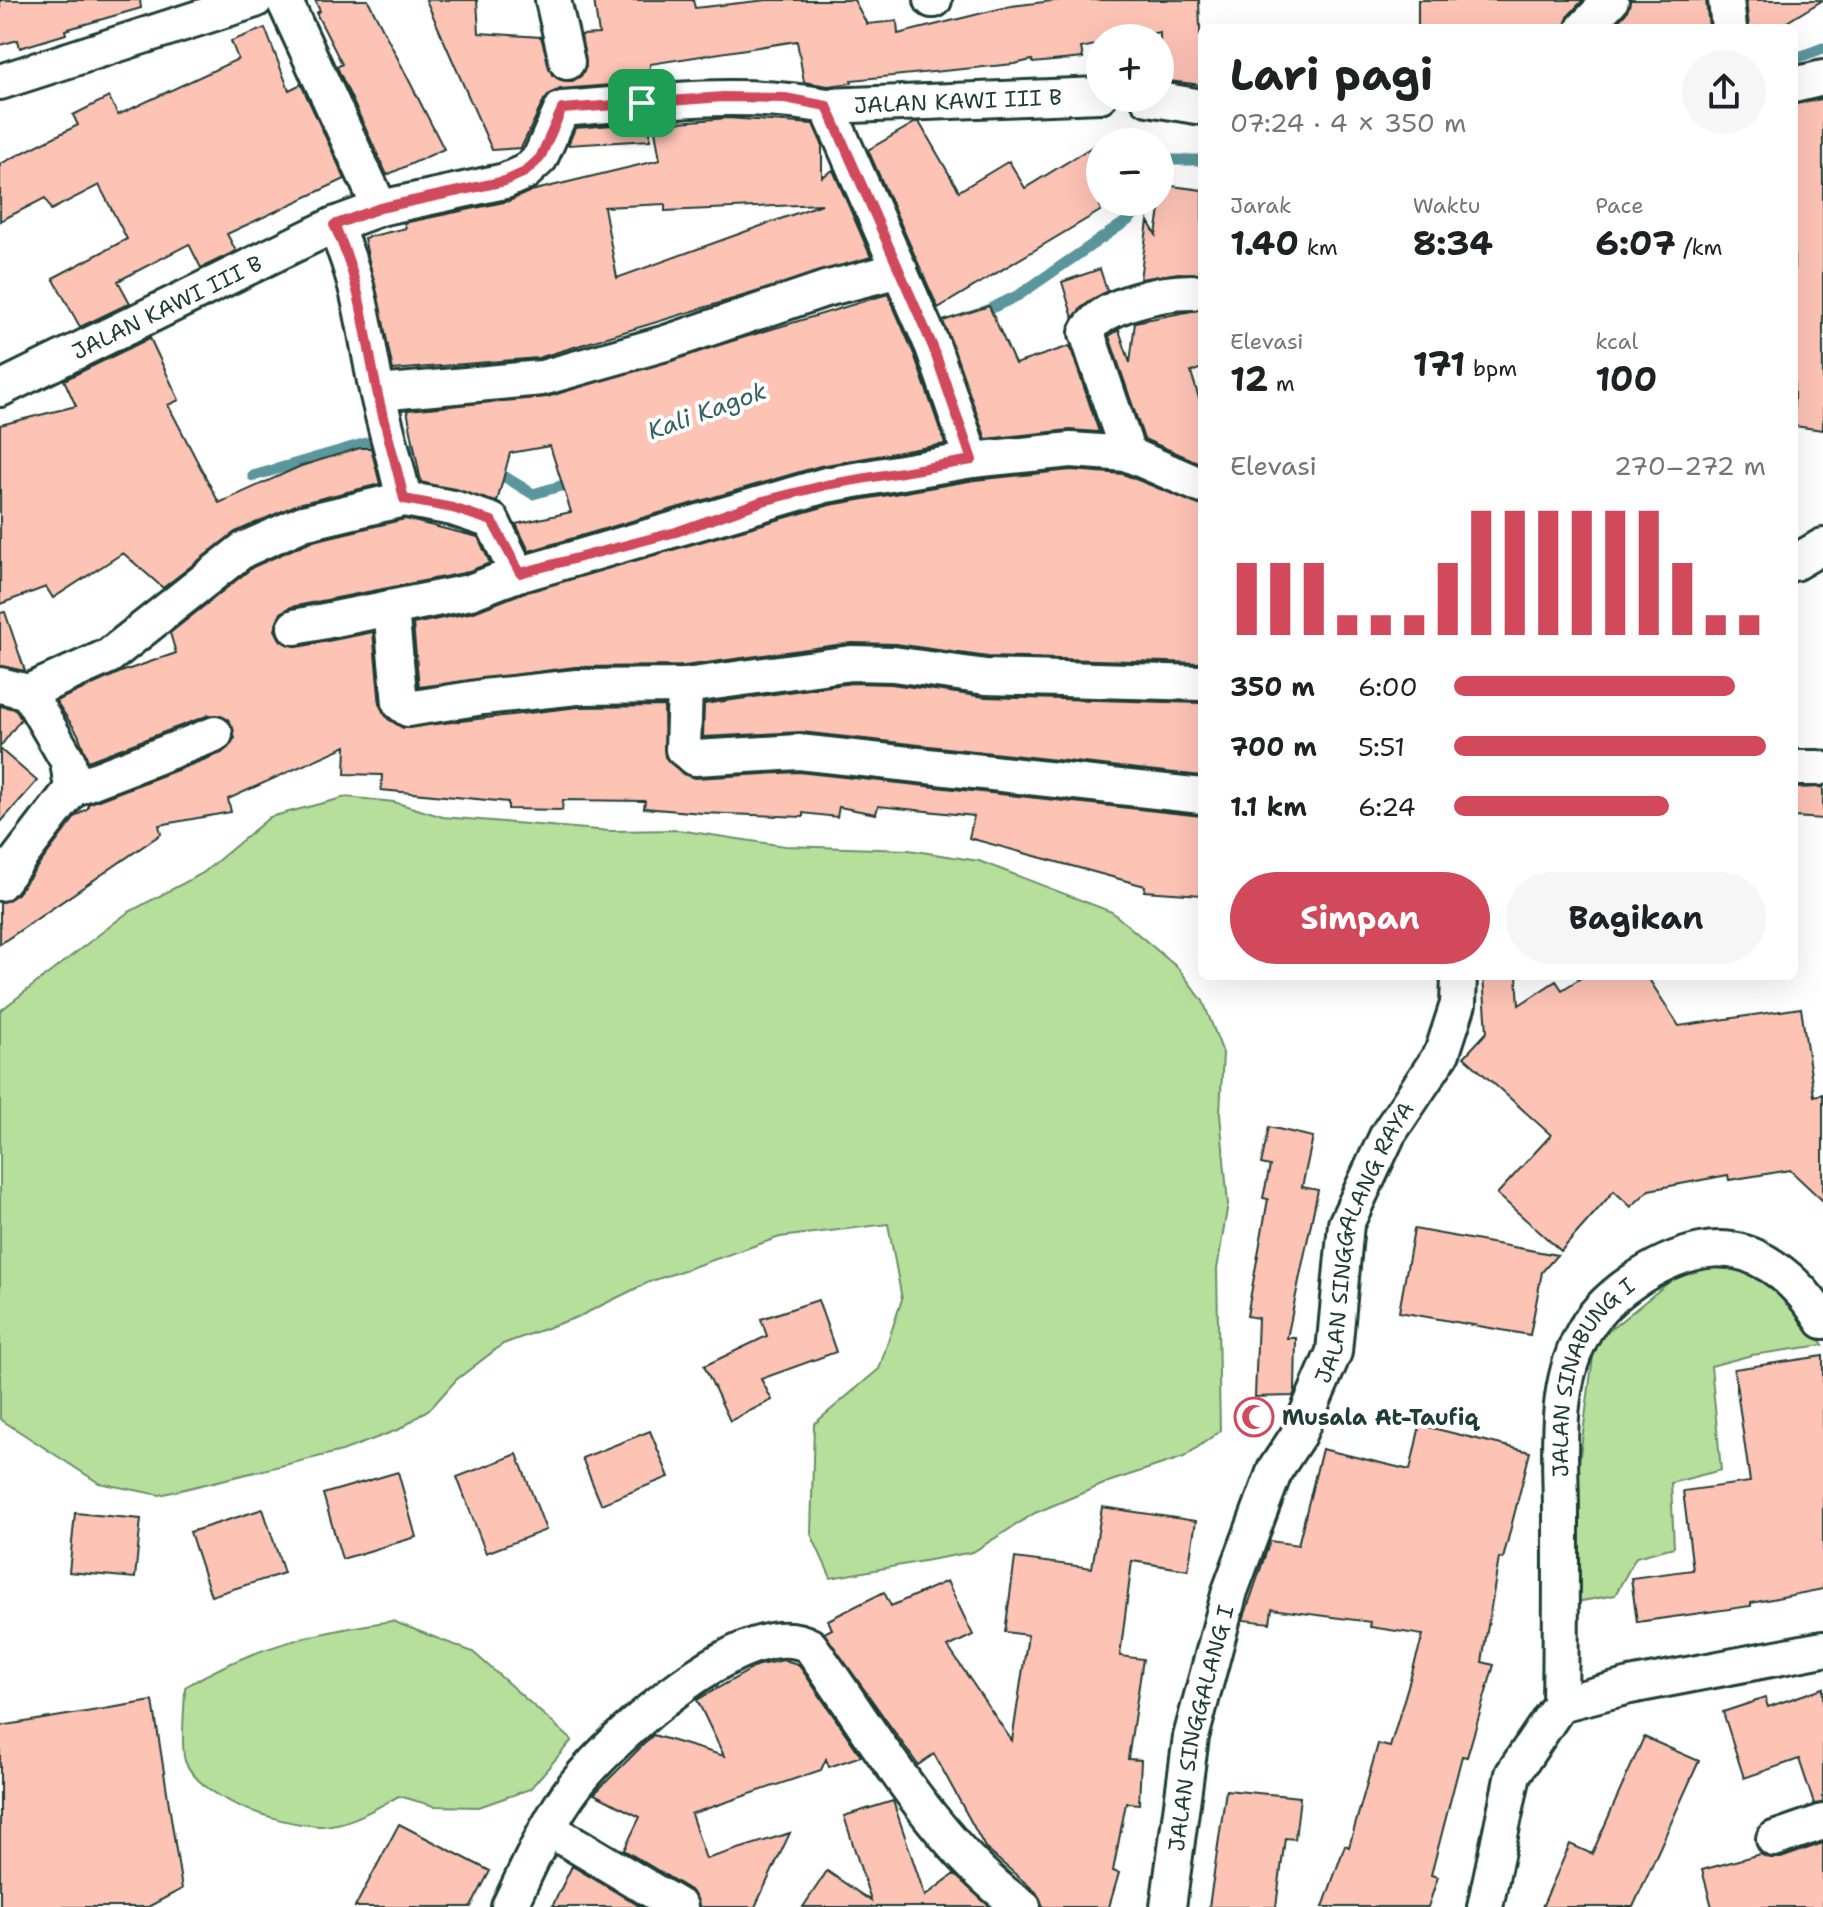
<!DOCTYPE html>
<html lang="id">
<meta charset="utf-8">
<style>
body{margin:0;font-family:"Shantell Sans",sans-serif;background:#f6f6f6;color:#202124;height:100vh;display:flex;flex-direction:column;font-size:30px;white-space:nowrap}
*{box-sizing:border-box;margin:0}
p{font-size:26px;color:#757577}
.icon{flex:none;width:44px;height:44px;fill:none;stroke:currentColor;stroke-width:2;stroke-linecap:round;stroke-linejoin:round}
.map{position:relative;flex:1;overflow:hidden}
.details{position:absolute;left:1198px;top:24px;width:600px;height:956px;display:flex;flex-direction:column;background:#fff;border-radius:12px;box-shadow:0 8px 32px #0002}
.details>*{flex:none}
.controls{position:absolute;left:1086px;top:24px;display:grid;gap:16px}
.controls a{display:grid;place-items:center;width:88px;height:88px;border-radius:50%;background:#fff;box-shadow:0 8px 32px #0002;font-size:40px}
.pin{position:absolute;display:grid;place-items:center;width:68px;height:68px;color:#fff;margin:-34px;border-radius:16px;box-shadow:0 4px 12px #0006}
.round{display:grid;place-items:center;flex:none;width:84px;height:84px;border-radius:42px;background:#f6f6f6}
.head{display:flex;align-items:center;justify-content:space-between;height:136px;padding:0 32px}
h1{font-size:44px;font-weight:700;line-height:60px}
.figures{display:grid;grid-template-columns:repeat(3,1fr);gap:12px;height:136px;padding:8px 32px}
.figures div{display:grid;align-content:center}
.figures b{font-size:34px;font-weight:700}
.figures small{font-size:22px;font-weight:400}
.figures p{font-size:22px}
.chart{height:224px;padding:16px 32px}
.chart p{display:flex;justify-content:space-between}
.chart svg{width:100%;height:144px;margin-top:8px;stroke:#d1495b;stroke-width:6}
.cta{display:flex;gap:16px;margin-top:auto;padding:16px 32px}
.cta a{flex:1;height:92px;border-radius:48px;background:#d1495b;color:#fff;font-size:32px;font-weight:700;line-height:92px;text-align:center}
.cta a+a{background:#f6f6f6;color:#202124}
ul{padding:0 32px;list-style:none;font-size:26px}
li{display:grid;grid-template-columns:128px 96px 1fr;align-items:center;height:60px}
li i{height:20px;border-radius:10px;background:#d1495b}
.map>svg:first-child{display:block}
.green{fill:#b6df9b;stroke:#6a8e68;stroke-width:2}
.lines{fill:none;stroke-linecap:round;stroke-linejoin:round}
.stream{stroke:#5a969b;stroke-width:11}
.building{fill:#fdc3b5;stroke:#1f3d34;stroke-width:2;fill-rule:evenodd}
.minor-casing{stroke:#1f3d34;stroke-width:40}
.minor{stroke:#fff;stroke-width:34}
.route-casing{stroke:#fff;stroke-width:16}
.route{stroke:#d1495b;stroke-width:10}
.labels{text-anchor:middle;stroke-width:8;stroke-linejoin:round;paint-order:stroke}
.street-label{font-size:22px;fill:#1f3d34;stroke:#fff}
.poi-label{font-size:22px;font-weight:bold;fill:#1f3d34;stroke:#fff;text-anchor:start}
.water-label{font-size:24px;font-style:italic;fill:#38625f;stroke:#fff}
</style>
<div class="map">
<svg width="1823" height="1907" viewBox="0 0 1823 1907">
<rect width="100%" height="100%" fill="#fff"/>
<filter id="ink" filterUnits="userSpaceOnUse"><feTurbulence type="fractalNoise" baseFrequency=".0125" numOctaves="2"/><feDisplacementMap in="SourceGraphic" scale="16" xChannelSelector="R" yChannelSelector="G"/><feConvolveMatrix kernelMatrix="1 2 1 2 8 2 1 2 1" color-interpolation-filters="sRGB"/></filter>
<g filter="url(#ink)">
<!-- green -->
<path class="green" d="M346,797L394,802L443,817L610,831L678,830L785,846L909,850L979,861L1112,912L1178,968L1203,1001L1223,1053L1220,1114L1228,1204L1217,1269L1220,1431L1184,1457L1111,1481L1035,1513L973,1552L831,1578L811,1534L814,1424L879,1369L902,1299L888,1224L780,1237L649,1282L580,1316L503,1344L456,1380L432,1407L400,1429L342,1451L160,1495L99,1483L0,1419V1011L127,913L203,873L270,817Z
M1689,1266L1756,1271L1799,1307L1823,1345L1752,1355L1711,1366L1721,1470L1671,1483L1674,1547L1636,1557L1615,1595L1571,1603L1570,1531L1595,1342Z
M392,1621L473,1652L572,1740L530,1789L479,1807L434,1806L399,1796C376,1808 347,1827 319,1826C279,1824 202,1801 185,1761C180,1746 185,1705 185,1687C251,1647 317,1632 392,1621Z"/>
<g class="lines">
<!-- stream -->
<path class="stream" d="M1794,59L1823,48
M1160,175L1171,160H1202
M977,315L1019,295L1131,218L1142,202
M492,469L533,494L574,482
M253,476L380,439L429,452"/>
</g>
<!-- building -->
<path class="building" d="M0,0H140L141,8L65,30L66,34L20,48L18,40L0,45Z
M315,0H368L444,149L387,175L337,67L342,64L316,13L320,11Z
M426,0H477L479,33L541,37L552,75L571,82L581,76L586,67L581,35L599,34L594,0H693L695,8L767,0H854L867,24L897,21L898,34L1011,6L1061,0H1199L1202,85L1160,80V32L1129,38H1100V44L1081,48L1083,58L1033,63L1032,60L1014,64L851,80L852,83L828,86L804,82L797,41L650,64V82L560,89L544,100L521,148L492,150Z
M1418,0H1583L1569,15L1565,28H1418Z
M1630,0H1706L1709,28H1612L1626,13Z
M1746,0H1823L1777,28H1749Z
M265,28L289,90L301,84L345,179L227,234L236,251L201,268L189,244L118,281L130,303L80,327L53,278L127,239L99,185L51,210L45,198L0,221V164L78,125L73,115L109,97L118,115L238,59L231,41Z
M1823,99V430L1794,426V104Z
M728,118L813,124L822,144V177L833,170L871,257L538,358L393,370L364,238L406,228L404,223L509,201L531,191L660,160L654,124ZM665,204V211L822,204L617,278L604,207Z
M650,122V140L568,145L575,128Z
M916,122H919L959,191L1009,161L1025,188L1100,142V211L938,308L868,150Z
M1164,185L1202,190V275L1179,273L1140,279L1148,221L1156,235Z
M1100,269L1107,291L1082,307L1073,318L1062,282Z
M888,294L914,354L945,444L820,466L529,551L516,524L571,512L550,446L510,453L497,502L421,482L407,410L547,397Z
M989,306L1015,364L1070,346L1099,432L1069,430L986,439L943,321Z
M1202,309V368L1191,372L1202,408V464L1144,439L1109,336L1119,330L1130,363L1135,322Z
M150,338L179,400L168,405L219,503L301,466L360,448H371L380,484L298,504L235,532L163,588L123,553L53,598L46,587L0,604V425L76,406L64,380Z
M1071,470L1123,474L1202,506V663L988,657L896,644L851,643L684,666L575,667L419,687L413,624L474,612L525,592L830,505L975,480Z
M405,519L478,537L490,563L464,573L291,607L281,613L275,630L281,641L298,647L373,632L380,706L388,719L403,728L578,707L664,706L665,757L683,774L695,778L798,772L1202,816V895L1144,891L1145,886L969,838L974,816L878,806L876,814L839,807L837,817L803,813V817L702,813L644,808L645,801L563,800L562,810L508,809V802L381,790L382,775L345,774L346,746L228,799L231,812L159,825L161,834L0,944V903L16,895L76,816L88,808V804L222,753L235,738L228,719L209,715L88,761L78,734L56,701L121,672L176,653L170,633L253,567L309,542Z
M5,612L25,671L0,666V613Z
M852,683L891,684L985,697L1202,703V776L801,732L703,737L704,704Z
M0,706L15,709L21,719L0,747Z
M0,749L37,781L0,823Z
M1823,787V819L1794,817V788Z
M1483,976H1517L1519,1005L1556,981L1562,990L1584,976H1647L1679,1026L1801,1008L1814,1096L1823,1094V1201L1790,1170L1729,1180L1728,1175L1649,1190L1631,1207L1614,1191L1561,1251L1497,1194L1551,1135L1464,1057L1487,1032Z
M1269,1127L1313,1137L1302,1187L1318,1190L1287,1338H1296L1295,1391L1293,1396L1255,1397L1258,1318L1247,1316L1268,1199L1263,1198L1270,1166L1261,1164Z
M1414,1229L1557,1255L1542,1272L1530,1335L1399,1312Z
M818,1300L836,1352L761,1379L772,1400L730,1421L704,1366L767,1336L761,1319Z
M1823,1356V1589L1751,1603V1606L1637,1622L1631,1578L1693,1570L1683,1491L1750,1482L1734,1369Z
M1420,1425L1530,1452L1503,1559L1499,1558L1482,1662L1494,1665L1467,1757L1462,1756L1431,1875L1438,1877L1428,1907H1323L1345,1845L1349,1847L1378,1744L1390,1747L1423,1635L1370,1627L1371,1622L1272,1609L1270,1623L1243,1620L1270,1541L1298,1545L1322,1449L1410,1470Z
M650,1431L669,1477L601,1504L582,1458Z
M517,1454L546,1530L486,1553L457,1477Z
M398,1472L416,1537L342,1559L323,1494Z
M1102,1507L1196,1521L1188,1570L1132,1561L1120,1656L1143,1659L1128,1759L1141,1760L1139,1804L1126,1803L1113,1871L1119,1873L1109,1907H1043L1036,1892L986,1849L934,1754L918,1765L824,1633L832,1629L828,1620L884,1592L891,1606L947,1581L973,1635L948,1647L1012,1741L1028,1635L1005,1632L1015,1558L1092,1568Z
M263,1509L284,1573L211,1596L190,1532Z
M75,1513L141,1519L135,1578L69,1572Z
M784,1660L798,1664L861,1756L829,1767L826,1759L821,1770L691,1814L706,1859L790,1833L755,1907H700L690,1890L624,1850L640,1817L594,1794L653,1735L724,1756L697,1700L759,1665Z
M1823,1688V1803L1814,1804L1799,1759L1744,1778L1723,1712L1765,1698L1768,1707Z
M153,1701L182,1889L148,1907H0V1726Z
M1644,1737L1699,1761L1633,1907H1542L1570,1844L1592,1854Z
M1226,1790L1300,1797L1295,1839L1285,1838L1276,1907H1209Z
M893,1801L925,1896L954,1874L990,1907H803L827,1871L871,1901L844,1816Z
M399,1824L490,1871L471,1907H355Z
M1823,1843V1907H1712L1702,1870L1760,1854L1769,1858H1781Z
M572,1866L641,1907H552Z"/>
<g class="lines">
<!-- minor casing -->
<g class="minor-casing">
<g id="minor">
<path d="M284,0L380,208"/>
<path d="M553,0L567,62"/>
<path d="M932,0H934"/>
<path d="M1726,0L1729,28"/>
<path d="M1584,28L1611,0"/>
<path d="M0,82L255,0"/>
<path d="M1794,85L1823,78"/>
<path d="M1148,98L1202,107"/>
<path d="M827,106L933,347L972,460"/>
<path d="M334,225C360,278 365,334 377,391C385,427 396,463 404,499"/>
<path id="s1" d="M0,389L334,225L380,208L505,181L525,172L540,158L562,109C650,102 739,90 827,106L1100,95"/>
<path d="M378,393L542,378L666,343L825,289L900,270"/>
<path d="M1128,454L1087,333C1100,304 1163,292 1192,292"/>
<path d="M1794,563L1823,546"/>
<path d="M391,609L400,703L408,709L483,697L577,687L685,686L851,663L893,664L986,677L1202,683"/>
<path d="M295,627L470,592L520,573"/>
<path d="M0,685L28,692L109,656L243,550L303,523L404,499L453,508L492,521L516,571L525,573L826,485L972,460L1071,450L1128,454L1202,486"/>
<path d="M685,686L683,749L695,758L799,752L1202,796"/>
<path d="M1794,768H1818"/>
<path d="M72,789L215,734"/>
<path d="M0,883L72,789L68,761L28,692"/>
<path id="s2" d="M1560,1704C1561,1641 1561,1579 1561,1516C1561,1456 1553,1392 1581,1337C1601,1296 1657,1260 1701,1251C1753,1240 1797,1279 1823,1321"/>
<path d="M549,1829L680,1907"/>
<path d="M1774,1839L1823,1822"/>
<path d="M509,1907C529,1866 548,1820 576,1784C612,1739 749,1610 810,1646C868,1726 941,1854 1023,1907"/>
<path id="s3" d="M1168,1907L1191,1737L1230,1591L1275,1470L1298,1435L1334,1352L1346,1224L1388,1134L1442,1053L1458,1004L1459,976"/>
<path d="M1485,1907L1513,1774L1560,1704L1630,1686L1823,1649"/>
</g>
</g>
<!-- minor -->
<use href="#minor" class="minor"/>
</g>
</g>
<g class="lines" filter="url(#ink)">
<!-- route casing -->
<g class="route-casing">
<path id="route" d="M723,97L785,98L827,106L933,347L972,460L826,485L763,501L676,532L520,573L492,521L453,508L404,499C396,463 385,427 377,391C365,334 360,278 334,225L380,208L505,181L525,172L540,158L562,109Z"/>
</g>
<!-- route -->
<use href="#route" class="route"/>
</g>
<!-- icons -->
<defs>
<g id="mosque-ring" transform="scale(2)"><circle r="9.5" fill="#fff" stroke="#d1495b" stroke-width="1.5"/><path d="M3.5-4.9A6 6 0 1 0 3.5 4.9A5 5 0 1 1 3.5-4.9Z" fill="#d1495b"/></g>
</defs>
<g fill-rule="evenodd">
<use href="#mosque-ring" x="1254" y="1417"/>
</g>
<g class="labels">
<!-- street labels -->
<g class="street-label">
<text dy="8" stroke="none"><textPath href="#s1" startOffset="1042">JALAN KAWI III B</textPath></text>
<text dy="8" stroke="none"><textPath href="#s1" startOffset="186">JALAN KAWI III B</textPath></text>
<text dy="8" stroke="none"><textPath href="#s3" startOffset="700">JALAN SINGGALANG RAYA</textPath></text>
<text dy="8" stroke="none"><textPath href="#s2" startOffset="336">JALAN SINABUNG I</textPath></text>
<text dy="8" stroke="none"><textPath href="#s3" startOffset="182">JALAN SINGGALANG I</textPath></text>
</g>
<!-- poi labels -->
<g class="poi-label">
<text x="1282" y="1425">Musala At-Taufiq</text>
</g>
<!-- water labels -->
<g class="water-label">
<text transform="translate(707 411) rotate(-20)" y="8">Kali Kagok</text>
</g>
</g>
</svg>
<div class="controls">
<a>+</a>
<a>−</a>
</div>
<div class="pin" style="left:642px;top:103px;background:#1e9e55"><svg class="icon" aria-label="arrive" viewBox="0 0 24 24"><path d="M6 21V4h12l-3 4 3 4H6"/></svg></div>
<section class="details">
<div class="head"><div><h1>Lari pagi</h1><p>07:24 · 4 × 350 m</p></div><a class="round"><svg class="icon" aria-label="share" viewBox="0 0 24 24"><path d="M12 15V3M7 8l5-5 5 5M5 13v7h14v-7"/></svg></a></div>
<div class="figures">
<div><p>Jarak</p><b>1.40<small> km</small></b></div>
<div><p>Waktu</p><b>8:34</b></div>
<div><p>Pace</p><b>6:07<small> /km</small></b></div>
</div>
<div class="figures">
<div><p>Elevasi</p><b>12<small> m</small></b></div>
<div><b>171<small> bpm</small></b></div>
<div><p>kcal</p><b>100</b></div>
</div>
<div class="chart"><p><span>Elevasi</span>270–272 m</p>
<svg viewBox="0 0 160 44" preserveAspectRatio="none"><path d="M5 44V22M15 44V22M25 44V22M35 44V38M45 44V38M55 44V38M65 44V22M75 44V6M85 44V6M95 44V6M105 44V6M115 44V6M125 44V6M135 44V22M145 44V38M155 44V38"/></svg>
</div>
<ul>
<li><b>350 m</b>6:00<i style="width:90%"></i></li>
<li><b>700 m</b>5:51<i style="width:100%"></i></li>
<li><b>1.1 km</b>6:24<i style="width:69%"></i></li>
</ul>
<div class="cta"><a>Simpan</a><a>Bagikan</a></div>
</section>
</div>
